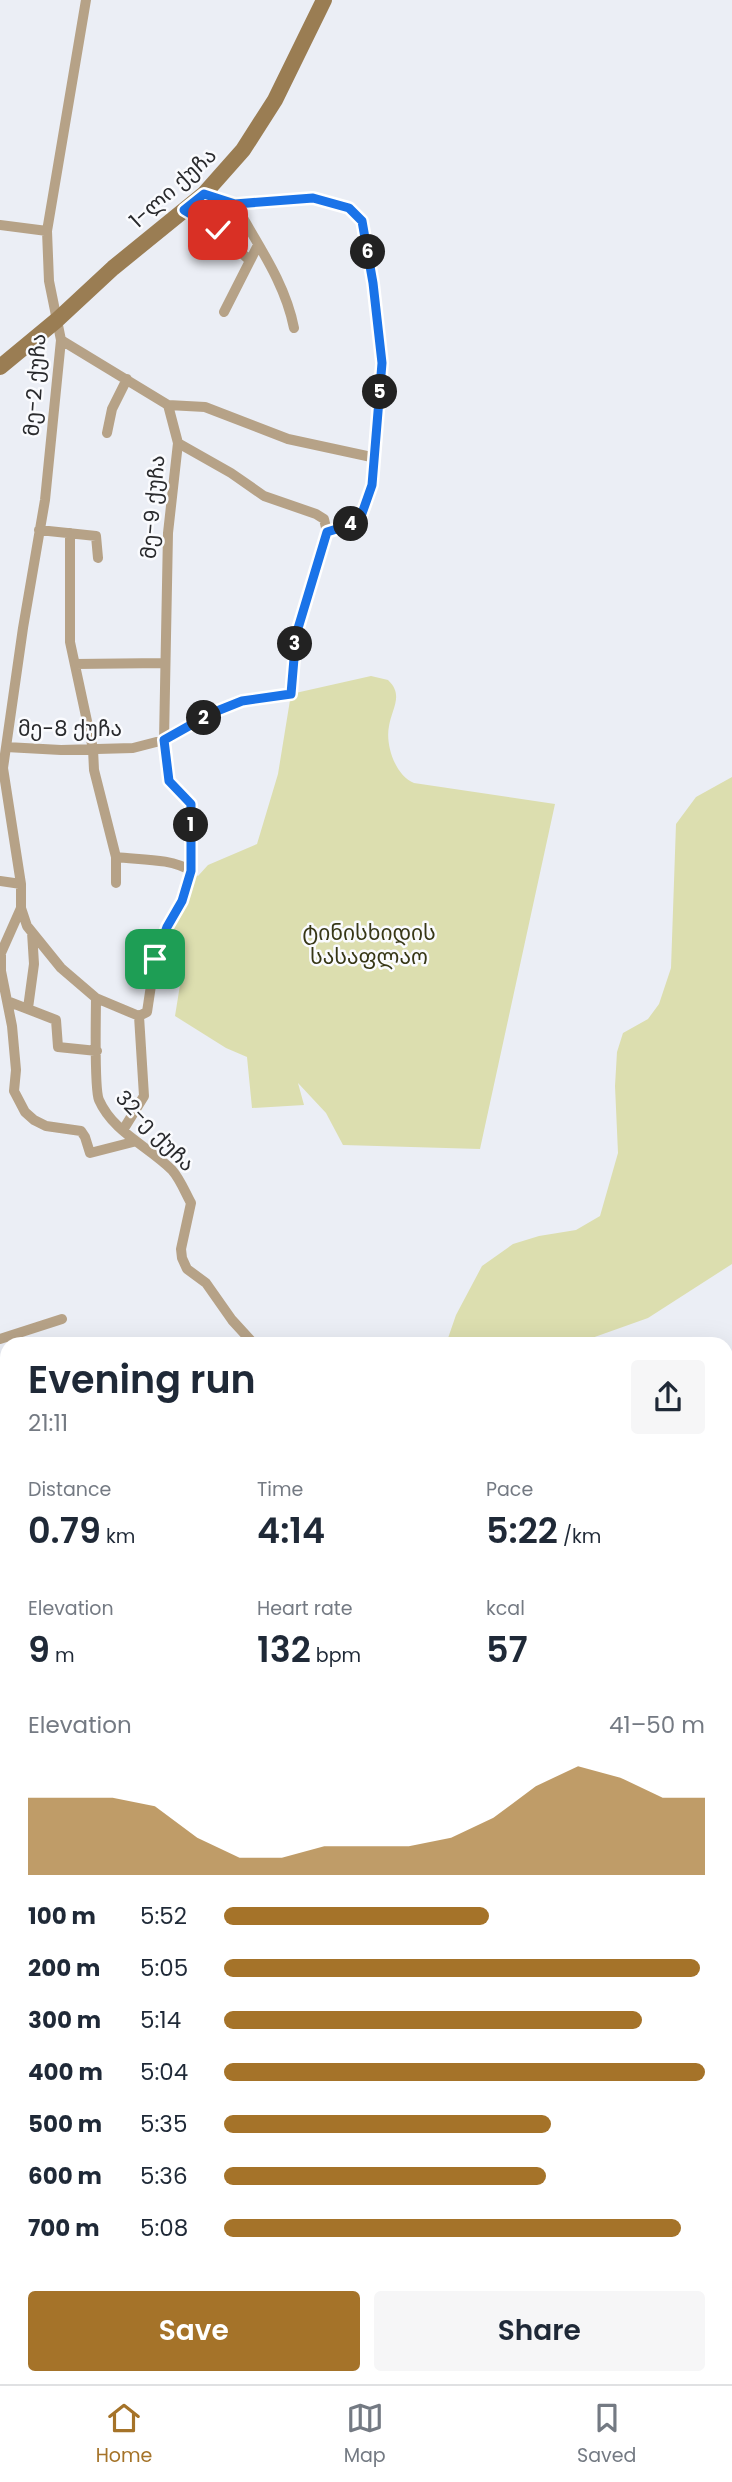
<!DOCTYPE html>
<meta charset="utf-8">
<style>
body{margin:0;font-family:Poppins,"Noto Sans Georgian",sans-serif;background:#f6f6f7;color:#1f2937;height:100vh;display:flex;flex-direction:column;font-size:26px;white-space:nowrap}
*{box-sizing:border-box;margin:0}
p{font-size:23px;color:#747a83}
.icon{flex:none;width:38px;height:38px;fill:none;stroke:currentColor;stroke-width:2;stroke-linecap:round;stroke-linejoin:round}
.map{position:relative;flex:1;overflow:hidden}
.sheet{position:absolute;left:0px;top:1337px;width:733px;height:1048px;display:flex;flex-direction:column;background:#fff;border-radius:21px 21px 0 0;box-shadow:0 7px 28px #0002}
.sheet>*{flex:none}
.pin{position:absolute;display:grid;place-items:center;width:60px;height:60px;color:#fff;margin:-30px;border-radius:14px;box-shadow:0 4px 10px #0006}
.km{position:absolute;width:35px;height:35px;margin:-18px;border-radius:50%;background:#222;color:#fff;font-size:19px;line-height:35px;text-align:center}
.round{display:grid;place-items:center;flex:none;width:74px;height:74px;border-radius:7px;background:#f6f6f7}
.overview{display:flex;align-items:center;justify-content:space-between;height:119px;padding:0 28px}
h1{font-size:38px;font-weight:600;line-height:52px}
.figures{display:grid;grid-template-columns:repeat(3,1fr);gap:10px;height:119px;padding:7px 28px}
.figures div{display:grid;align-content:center}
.figures b{font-size:35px;font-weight:600}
.figures small{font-size:19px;font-weight:400}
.figures p{font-size:19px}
.chart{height:196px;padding:14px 28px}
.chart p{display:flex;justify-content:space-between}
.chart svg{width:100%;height:126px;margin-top:7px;fill:#a57329;opacity:.7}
.cta{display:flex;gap:14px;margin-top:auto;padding:14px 28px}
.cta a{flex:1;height:80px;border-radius:7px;background:#a57329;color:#fff;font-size:28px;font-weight:600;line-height:80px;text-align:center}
.cta a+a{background:#f6f6f7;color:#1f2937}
ul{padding:0 28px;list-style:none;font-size:23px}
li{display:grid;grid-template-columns:112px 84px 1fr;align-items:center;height:52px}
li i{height:18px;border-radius:9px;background:#a57329}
.tabs{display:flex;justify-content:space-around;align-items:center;height:98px;border-top:2px solid #e0e1e3;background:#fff;font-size:19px;color:#747a83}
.tabs a{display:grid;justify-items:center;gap:4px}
.tabs .current{color:#a57329}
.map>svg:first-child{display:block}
.green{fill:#dcdeaf}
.forest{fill:#c3c679}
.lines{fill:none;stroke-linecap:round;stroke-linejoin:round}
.street{stroke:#b6a287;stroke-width:10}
.secondary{stroke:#9a7d53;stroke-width:16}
.rail-casing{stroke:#4d4f52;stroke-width:5}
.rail{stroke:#fafbfe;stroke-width:2.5;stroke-dasharray:8;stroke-linecap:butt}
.route-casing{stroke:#fff;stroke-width:14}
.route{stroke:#1a73e8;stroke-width:9}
.labels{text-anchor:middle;stroke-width:5;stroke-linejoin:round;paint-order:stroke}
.street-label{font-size:21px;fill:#292a2d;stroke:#fafbfe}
.park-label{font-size:21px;fill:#373716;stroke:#fafbfe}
</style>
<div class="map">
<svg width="732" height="2384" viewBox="0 0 732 2384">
<rect width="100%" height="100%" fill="#ebeef5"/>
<!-- green -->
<path class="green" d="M371,676L388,680C404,695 392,708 389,726C385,746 396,776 414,783L555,804L480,1149L343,1145L326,1113L298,1083L304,1105L252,1108L247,1057L226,1048L175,1016L185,954L160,946L191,871L198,876L208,865L257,844L278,774L291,694Z
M732,777V1264L648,1318L575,1344H446L456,1315L482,1266L513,1244L539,1236L576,1230L600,1216L618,1153L615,1086L617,1052L623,1033L648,1019L659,1004L671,968L676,824L696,797Z"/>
<!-- forest -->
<path class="forest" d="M732,2120V2384H380V2378H726V2123Z"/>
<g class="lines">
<!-- street -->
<path class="street" d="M204,194L235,204L313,198L349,208L362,221L373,283L382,363L372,485L359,522L327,532
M235,204C257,244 285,282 294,328
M184,210L218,230L249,260
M0,225L47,231
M224,312L258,245
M61,340L168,405L178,443L168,533L164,740L169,781L191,804V871L182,901L167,927L155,959L147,1012L139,1016L144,1096L123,1130
M168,405L205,407L288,439L376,458
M107,433L112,409L127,379
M39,530L96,536L98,558
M70,533V642L93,749L94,770L116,857V883
M75,664L165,663
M6,747L61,750L133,748L164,740L212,713L242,701L291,694L296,635L327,532L324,519L316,514L264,496L231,473L178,443
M3,768L21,884V908L27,926L61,968L96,998L139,1016
M0,772L3,768L23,628L45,500L61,340L49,281L47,231L86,0
M116,857C140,860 171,858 191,871
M0,881L21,884
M21,908L1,953V971L12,1026L16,1070L14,1091L25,1112L34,1120L46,1126L81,1131L85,1137L90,1153L133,1142
M96,998C96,1014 94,1089 99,1100C113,1132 148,1146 172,1170C180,1179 185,1192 191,1203L181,1249L182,1258L187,1269L206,1283L232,1320L254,1344
M7,1001L56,1020L58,1047L97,1051
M28,1008L34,964L32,932
M0,1339L62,1319
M0,1429L7,1427
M0,1676H7"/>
<!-- secondary -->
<path class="secondary" d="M0,367L57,320L113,268L204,194L243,150L275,100L324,0
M726,1867L732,1863
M0,2381L7,2378"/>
<!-- rail casing -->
<g class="rail-casing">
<path id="rail" d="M726,1490L732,1487
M0,1670H7"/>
</g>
<!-- rail -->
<use href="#rail" class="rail"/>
</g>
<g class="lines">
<!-- route casing -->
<g class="route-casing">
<path id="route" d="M155,959L167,927L182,901L191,871V804L169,781L164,740L212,713L242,701L291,694L296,635L327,532L359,522L372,485L382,363L373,283L362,221L349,208L313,198L235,204L204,194L184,210L218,230"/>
</g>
<!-- route -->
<use href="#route" class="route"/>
</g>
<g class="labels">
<!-- street labels -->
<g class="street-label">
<text transform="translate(173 188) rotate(-42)" y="7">1-ლი ქუჩა</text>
<text transform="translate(35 385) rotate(-86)" y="7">მე-2 ქუჩა</text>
<text transform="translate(153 507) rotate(-85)" y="7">მე-9 ქუჩა</text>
<text x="70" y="736">მე-8 ქუჩა</text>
<text transform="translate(155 1131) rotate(46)" y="7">32-ე ქუჩა</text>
</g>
<!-- park labels -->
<g class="park-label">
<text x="369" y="940">ტინისხიდის<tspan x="369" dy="24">სასაფლაო</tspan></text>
</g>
</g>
</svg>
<div class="pin" style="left:155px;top:959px;background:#1e9e55"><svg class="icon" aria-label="arrive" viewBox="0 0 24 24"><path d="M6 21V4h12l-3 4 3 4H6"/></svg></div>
<div class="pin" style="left:218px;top:230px;background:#d93025"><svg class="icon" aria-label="check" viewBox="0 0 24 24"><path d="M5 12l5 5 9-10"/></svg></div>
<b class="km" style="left:191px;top:825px">1</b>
<b class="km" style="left:204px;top:718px">2</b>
<b class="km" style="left:295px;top:644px">3</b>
<b class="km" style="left:351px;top:524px">4</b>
<b class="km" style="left:380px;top:392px">5</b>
<b class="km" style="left:368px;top:252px">6</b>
<section class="sheet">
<div class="overview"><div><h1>Evening run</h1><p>21:11</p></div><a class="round"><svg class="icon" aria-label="share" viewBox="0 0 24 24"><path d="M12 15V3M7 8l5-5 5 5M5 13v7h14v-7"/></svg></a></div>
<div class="figures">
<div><p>Distance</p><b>0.79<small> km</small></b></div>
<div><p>Time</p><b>4:14</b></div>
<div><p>Pace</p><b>5:22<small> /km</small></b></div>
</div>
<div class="figures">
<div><p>Elevation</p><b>9<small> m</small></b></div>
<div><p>Heart rate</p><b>132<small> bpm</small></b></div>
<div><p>kcal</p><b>57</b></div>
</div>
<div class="chart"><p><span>Elevation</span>41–50 m</p>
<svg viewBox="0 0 160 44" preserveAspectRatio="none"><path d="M0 44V17L10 17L20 17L30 20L40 31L50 38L60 38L70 34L80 34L90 34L100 31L110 24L120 13L130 6L140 10L150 17L160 17V44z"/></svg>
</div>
<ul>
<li><b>100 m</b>5:52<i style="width:55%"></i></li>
<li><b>200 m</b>5:05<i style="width:99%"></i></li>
<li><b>300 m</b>5:14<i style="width:87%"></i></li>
<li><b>400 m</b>5:04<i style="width:100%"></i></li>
<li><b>500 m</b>5:35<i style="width:68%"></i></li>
<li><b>600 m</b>5:36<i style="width:67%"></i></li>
<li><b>700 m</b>5:08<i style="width:95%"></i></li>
</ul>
<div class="cta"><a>Save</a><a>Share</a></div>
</section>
</div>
<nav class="tabs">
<a class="current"><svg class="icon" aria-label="home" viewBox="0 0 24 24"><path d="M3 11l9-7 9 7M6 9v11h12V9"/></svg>Home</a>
<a><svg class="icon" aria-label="map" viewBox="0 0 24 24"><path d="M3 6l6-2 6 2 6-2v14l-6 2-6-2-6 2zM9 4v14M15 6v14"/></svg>Map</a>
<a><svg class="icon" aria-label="saved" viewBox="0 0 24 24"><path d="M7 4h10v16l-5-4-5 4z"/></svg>Saved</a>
</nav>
